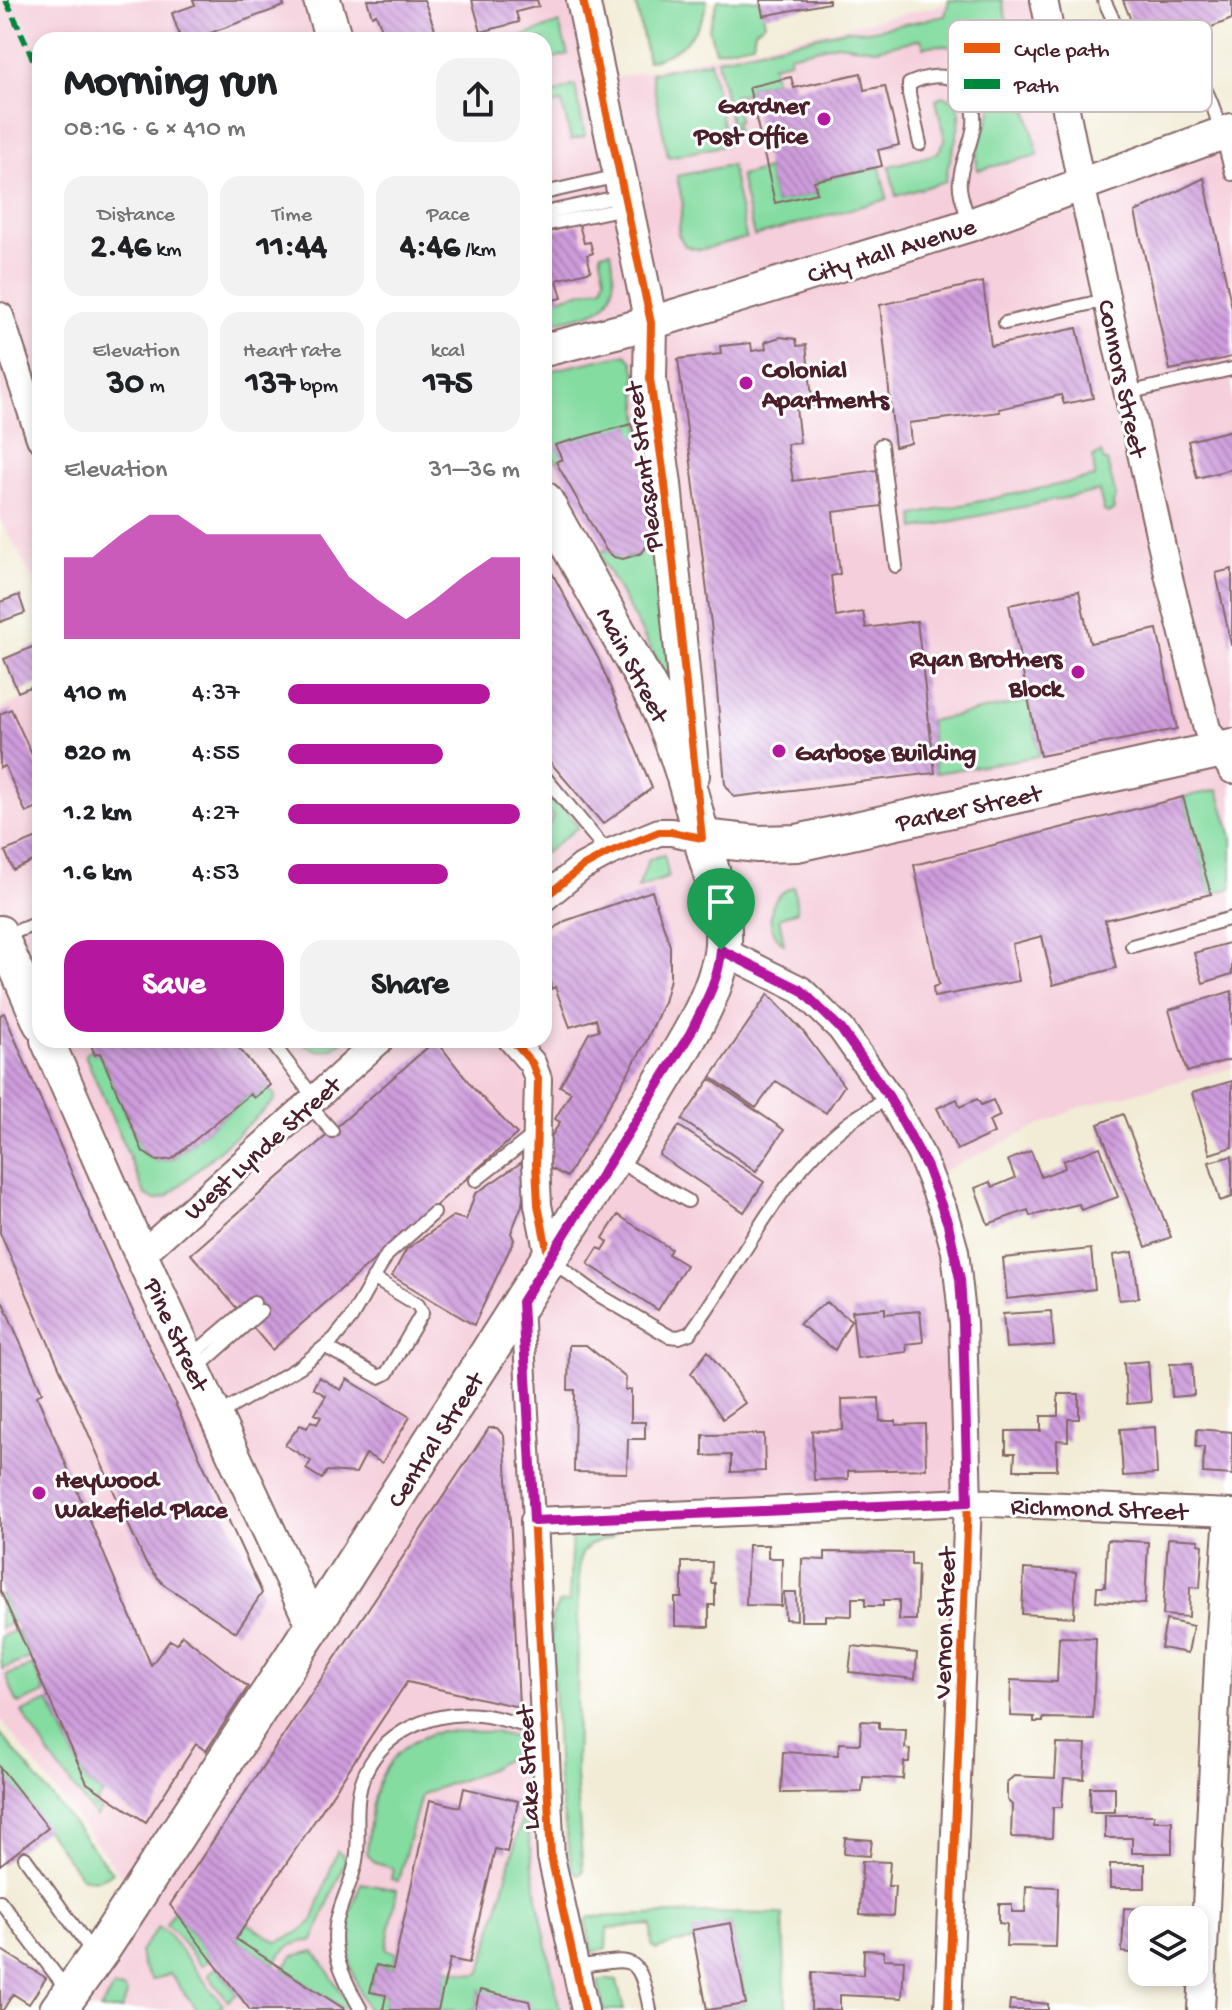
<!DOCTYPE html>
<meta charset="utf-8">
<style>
body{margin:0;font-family:"Gochi Hand",sans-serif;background:#f2f2f2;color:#202124;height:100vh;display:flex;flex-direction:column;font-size:30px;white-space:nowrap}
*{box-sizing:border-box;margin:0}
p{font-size:26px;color:#757577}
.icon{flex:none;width:44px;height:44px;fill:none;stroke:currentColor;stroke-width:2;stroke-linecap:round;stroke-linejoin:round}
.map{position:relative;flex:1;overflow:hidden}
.panel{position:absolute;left:32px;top:32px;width:520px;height:1016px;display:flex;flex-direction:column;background:#fff;border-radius:24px;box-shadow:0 4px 12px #0003}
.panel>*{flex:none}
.buttons{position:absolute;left:1128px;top:1906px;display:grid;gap:16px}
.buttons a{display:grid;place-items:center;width:80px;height:80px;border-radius:16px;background:#fff;box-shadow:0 4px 12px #0003;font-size:40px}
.pin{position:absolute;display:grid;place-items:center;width:68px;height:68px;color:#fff;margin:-82px -34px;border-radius:50% 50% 50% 0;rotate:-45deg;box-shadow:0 0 8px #0007}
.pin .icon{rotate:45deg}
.round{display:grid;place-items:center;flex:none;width:84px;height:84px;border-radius:24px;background:#f2f2f2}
.summary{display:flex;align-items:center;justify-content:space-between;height:136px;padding:0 32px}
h1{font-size:44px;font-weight:700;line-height:60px}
.figures{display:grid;grid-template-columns:repeat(3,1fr);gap:12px;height:136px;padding:8px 32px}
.figures div{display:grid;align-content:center;border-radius:20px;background:#f2f2f2;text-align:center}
.figures b{font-size:34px;font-weight:700}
.figures small{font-size:22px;font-weight:400}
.figures p{font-size:22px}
.chart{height:224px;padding:16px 32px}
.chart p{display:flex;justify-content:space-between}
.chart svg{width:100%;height:144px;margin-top:8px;fill:#b5179e;opacity:.7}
.cta{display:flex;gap:16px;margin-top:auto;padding:16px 32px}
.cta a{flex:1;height:92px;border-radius:24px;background:#b5179e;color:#fff;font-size:32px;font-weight:700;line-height:92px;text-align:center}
.cta a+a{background:#f2f2f2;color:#202124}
ul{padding:0 32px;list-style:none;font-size:26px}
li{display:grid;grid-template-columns:128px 96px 1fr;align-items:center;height:60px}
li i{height:20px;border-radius:10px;background:#b5179e}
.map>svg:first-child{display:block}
.built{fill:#f5cfdb}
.green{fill:#84dca1;stroke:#677e66;stroke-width:2}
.building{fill:url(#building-back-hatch)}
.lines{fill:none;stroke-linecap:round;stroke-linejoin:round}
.service-casing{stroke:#856767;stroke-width:16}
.pedestrian-casing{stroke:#856767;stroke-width:24}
.minor-casing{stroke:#856767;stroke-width:30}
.tertiary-casing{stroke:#856767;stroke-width:36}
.secondary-casing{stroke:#856767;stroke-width:40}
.service{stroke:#fff;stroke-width:12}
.pedestrian{stroke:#fff;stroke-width:20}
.minor{stroke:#fff;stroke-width:26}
.tertiary{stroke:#fff;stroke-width:32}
.secondary{stroke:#fff;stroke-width:36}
.quiet{stroke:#00873e;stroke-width:6;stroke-dasharray:12 6;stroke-linecap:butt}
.cycleway-casing{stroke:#fff;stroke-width:13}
.cycleway{stroke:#e8590c;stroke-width:8}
.route-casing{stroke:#fff;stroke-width:16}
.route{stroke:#b5179e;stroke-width:10}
.poi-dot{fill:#b5179e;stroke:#fff;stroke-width:3}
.labels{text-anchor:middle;stroke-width:6;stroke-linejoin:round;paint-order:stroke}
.poi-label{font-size:26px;font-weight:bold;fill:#4a1f2b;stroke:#fff;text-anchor:start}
.street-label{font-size:26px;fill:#4a1f2b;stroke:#fff}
.key{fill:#fff;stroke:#c9bcbf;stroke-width:2}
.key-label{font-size:22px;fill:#4a1f2b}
</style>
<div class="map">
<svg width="1232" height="2010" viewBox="0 0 1232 2010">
<defs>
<pattern id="building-back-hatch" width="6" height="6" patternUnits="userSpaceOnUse" patternTransform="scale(2)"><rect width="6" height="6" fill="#ce9cdc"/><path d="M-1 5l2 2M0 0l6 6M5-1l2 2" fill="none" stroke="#a97fb3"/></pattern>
</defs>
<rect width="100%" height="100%" fill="#fff"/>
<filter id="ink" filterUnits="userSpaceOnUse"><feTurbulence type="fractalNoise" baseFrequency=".0125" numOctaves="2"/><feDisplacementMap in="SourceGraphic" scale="16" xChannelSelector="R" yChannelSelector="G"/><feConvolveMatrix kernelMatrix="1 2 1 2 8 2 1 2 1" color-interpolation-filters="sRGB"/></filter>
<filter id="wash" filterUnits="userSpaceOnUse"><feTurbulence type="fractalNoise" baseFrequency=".006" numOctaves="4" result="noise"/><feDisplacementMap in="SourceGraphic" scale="32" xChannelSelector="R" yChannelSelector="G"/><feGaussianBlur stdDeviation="1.8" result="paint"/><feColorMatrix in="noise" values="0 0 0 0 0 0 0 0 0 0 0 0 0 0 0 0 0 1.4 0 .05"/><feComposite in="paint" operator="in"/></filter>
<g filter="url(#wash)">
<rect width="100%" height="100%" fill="#f2ecd6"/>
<!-- built -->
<path class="built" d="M0,0H583L601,81L965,0H1044L1081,183L1232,130V1068L1079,1107L931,1177L948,1224L968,1502L534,1521L551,1857L584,2010H58L139,1891L120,1874L0,1719V709L40,692V1040H544V40H40V592L0,518Z"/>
<!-- green -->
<path class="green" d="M635,0H707C702,32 679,54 648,61Z
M718,0H760L765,23L755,30L753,43L715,51L709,28Z
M949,0H1002L1038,155L978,170C967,137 1019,103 975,60C962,46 942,43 924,47L921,39L876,49L837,44L789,55L790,61L772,65L775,81L749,87L750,92L734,96L739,121L735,122L737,131L733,132L717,59L846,30L868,31L945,16Z
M559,23L568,54L544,61V40H513Z
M710,61L727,145L668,157L651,73Z
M575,85L585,136L571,140L562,103L544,106V97Z
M942,96C980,100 945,157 946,181L896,196L889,166L937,154L945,140L936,100Z
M731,165L746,238L700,250L685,246L678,234L683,205L677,176Z
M880,167L887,199L754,236L740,176L767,169L775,203L817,193L814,181Z
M611,251C622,316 597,312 544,324V302L603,287L605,276L600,253Z
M626,354L633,362L635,371L641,436L556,462L544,438V372Z
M1101,453L1104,461H1107L1116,497L1113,503L1114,510L1108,513L1104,511L1099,491L915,529L914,515L1095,477L1093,457Z
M650,534L670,671L668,675L664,673L598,552L606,550C624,566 645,558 650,534Z
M1029,701L1040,756L936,773L929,721Z
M1218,790L1232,837V888L1211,894L1183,797Z
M556,798L578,827L544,854V833L553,817L544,807Z
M664,855L669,877L638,888L649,859Z
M794,887L797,911L779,918L784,944C762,928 768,893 794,887Z
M300,1040H345C330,1053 314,1055 300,1040Z
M92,1048L95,1054L100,1053L143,1152L157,1161L172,1159L250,1094L254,1098L267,1087L275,1095L274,1101L168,1196L155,1200L145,1194L85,1055Z
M620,1527L611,1538C594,1542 585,1543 579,1561L576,1776L583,1872L578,1874L572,1868L558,1782L551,1619L559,1603L569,1602L572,1528Z
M1,1593L14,1622L0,1628V1594Z
M17,1630L30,1658L2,1669L0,1637Z
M33,1665L45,1693L18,1704L6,1676Z
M49,1701L87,1783L103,1794L94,1806L101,1810L96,1817L55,1763L22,1712Z
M440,1731L493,1732L526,1740C501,1774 457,1778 421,1795L398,1881L391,1879L393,1868L375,1863L367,1853C372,1794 376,1749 440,1731Z
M0,1733L112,1872C101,1881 95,1881 81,1877L0,1767Z
M525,1807L537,1897L560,2010H531L480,1990L475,2010H438L447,1969L477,1975L481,1972Z
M337,1851L344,1856L345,1861L313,1941C294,1941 284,1948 274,1964L236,1939L246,1922L277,1942L298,1933L312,1922Z
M361,1883L397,1890L386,1949L396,1953L393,1969L376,1965L370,1992L386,1995L383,2010H368C344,1956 339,1939 361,1883Z
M174,1910L211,1959L201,1966L178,1936L166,1925Z
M703,1913L783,1914L786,2010H716L746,2004L731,1923L692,1931L694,1941L674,1943L656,1950L652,1946L651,1925L607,1928L606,1949L592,1952L586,1921L590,1917Z
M158,1927L167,1933L223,2005L217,2010H197L170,1974L152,1980L143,1966L140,1952Z
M315,1951L352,2010H346L283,1969L293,1956Z
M217,1967L237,1994L228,2001L208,1975Z
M610,1979L617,1980L624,2010H604L598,1981Z
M113,1988L123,1989L127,1994L122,2010H100Z"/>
<g id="blocks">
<!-- building -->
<path class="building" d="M193,0H282L284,6L191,40H181L172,13L195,5Z
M367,0H424L439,40H386L376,14L372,16Z
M472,0H537L539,6L516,12L519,22L481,32Z
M760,0H829V3L763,16Z
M1123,0H1232V19L1144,54Z
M861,73L864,90L885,86L899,145L878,150L882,166L814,181L817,193L775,203L749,87L791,77L794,88Z
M1204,178L1232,308V357L1170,370L1135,212Z
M545,221L548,232L579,224L584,243L590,242L593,253L587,255L591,271L557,280L562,298L544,302Z
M983,282L991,346L1077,328L1093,398L1064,404L1061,395L999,409L1000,412L909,423L911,443L895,447L880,305Z
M780,337L796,339L797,346L806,345L813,406L796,408L800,443L787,444L793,481L877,470L882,506L833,512L840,574L831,576L836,617L863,612L866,628L917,621L935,773L734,797L725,784L712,632L678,359L721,354L720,346L751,343L752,351L766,349L765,342Z
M631,424L635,437L641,436L650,534L648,544L642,553L623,559L614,557L606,550L556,462L562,459L555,445Z
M1232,430V469L1197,478L1188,441Z
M544,558L599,660L652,788L603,824L544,755Z
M1232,569V645H1231L1216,573Z
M1079,591L1090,643L1157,629L1177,729L1040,756L1009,605Z
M19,595L25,613L0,622V602Z
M37,645L40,652V683L18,692L4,659Z
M11,709L40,772V807L26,813L5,766L0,768V714Z
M1183,797L1211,894L1105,920L1116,968L1053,985L1042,936L1012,944L1019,981L934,997L933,987L939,985L914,865Z
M40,837V858L13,870L5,851Z
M652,891L670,946V979L664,1002L645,1044L567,1177L550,1168L549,1158L551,1137L560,1122L555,1119L571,1092L560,1086L589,1033L599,1030L596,1019L570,1027L555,987L551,989L544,936L565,921Z
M1232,942V974L1203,983L1194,953Z
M1232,991V1059L1187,1072L1169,1010Z
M768,994L801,1029L844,1086L826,1113L776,1081L756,1108L711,1077Z
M4,1013L102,1244L262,1593L236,1632L163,1584L145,1562L0,1233V1015Z
M89,1040H232L270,1085L254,1098L250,1094L172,1159L157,1161L143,1152L100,1053L95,1055Z
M436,1040L474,1089L517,1134L272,1350L191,1254Z
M710,1079L784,1130L756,1171L682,1120Z
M1232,1081V1147L1210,1154L1192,1093Z
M957,1099L960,1107L977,1099L981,1105L993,1100L1000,1116L989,1121L994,1133L957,1150L937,1108Z
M1123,1114L1171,1237L1146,1247L1098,1124Z
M679,1126L764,1182L744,1212L659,1155Z
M1100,1147L1118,1197L1081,1210L1079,1204L1030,1216L1028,1210L988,1224L975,1188L990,1182L993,1187L1015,1178L1008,1160L1031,1151L1041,1177L1065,1168L1063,1161Z
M1232,1156V1197L1220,1201L1209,1162Z
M522,1162H527L522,1205L511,1233L514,1240L474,1325L392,1276L406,1250L453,1216L466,1220L475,1194Z
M618,1215L671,1249L668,1254L686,1265L658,1310L588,1264L598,1248L603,1250L608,1242L603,1238Z
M1091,1249L1095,1289L1007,1299L1003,1258Z
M1133,1252L1139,1298L1119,1300L1113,1255Z
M0,1296L42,1392L37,1396L151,1665L170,1640L177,1644L182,1635L248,1687L206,1751L196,1744L146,1822L87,1783L0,1590Z
M826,1302L851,1320L835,1350L799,1324Z
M885,1308V1314L920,1311L923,1342L906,1344L907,1352L857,1358L852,1311Z
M1051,1311L1054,1345L1006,1348L1003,1314Z
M569,1345H586L626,1378L625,1390H631V1422H645V1439H628L627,1473L574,1472L575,1390H568Z
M708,1351L745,1403L723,1419L691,1373Z
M1148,1361L1151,1402L1127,1404L1124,1363Z
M1192,1363L1194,1395L1172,1397L1170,1364Z
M319,1377L341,1390L347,1379L410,1417L382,1463L366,1454L356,1473L327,1471L322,1479L306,1469L311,1461L285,1445L300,1425L307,1428L311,1421L317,1424L321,1417L315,1414L326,1396L313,1388Z
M1058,1394H1079V1419H1068V1441L1057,1440V1470H1014L1015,1453H1006V1431H1041V1416H1058Z
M879,1398L880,1421H896V1425L925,1424L926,1469L848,1471V1479L814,1480L812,1431L843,1430L842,1399Z
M1155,1427L1157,1474L1123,1476L1120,1429Z
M489,1428H497L504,1436L511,1535L519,1707L407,1682L236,1939L346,2010H250L170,1905Z
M1197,1429L1232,1432V1475L1203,1473L1204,1447H1196Z
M764,1434L765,1471L731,1472V1455L703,1456V1435Z
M1168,1538L1199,1540L1198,1544L1203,1545L1200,1588L1190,1587L1189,1617L1163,1615Z
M1107,1540L1148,1542L1145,1604L1096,1601L1097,1587H1105Z
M748,1545H768V1558H782L781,1606L746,1605Z
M825,1552L911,1553V1565H918L916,1620H899V1600H883V1606H865V1598H852V1616L825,1615V1621H801L802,1559L825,1560Z
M682,1562H712L711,1583H715V1605H709V1627L675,1626V1598H682Z
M1024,1569L1076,1572L1074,1617L1022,1614Z
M784,1592H796L797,1620L785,1619Z
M1166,1620L1193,1626L1188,1653L1161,1648Z
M1059,1637L1096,1638L1093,1719L1043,1718V1722H1034V1717L1010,1716L1011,1680L1057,1682Z
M852,1646L917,1653L915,1679L849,1672Z
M861,1721L879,1722V1729L906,1730L905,1748L910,1749L909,1762H904L903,1779L863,1777L862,1792L781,1793L783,1752L838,1755L839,1743L860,1744Z
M1057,1744L1086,1745L1084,1779L1064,1778L1062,1807H1053L1052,1838L1011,1837L1012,1805L1007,1800V1782L1014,1776L1055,1778Z
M0,1767L48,1828L0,1865Z
M1090,1787H1115V1812H1090Z
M464,1788L518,1801L507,1852L495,1849L469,1963L450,1959L438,2010H383L386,1995L370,1992L376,1965L393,1969L430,1800L460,1807Z
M1105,1815H1154V1821H1172V1853H1132V1838H1105Z
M845,1838L872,1840L870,1856L844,1854Z
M862,1861L890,1862L888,1886H895L893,1916L860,1915Z
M1110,1864H1145V1888H1110Z
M1026,1886L1058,1887L1056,1947L1006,1946L1007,1924L999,1923V1904H1012V1912H1025Z
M1124,1908L1165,1910V1920H1142V1954L1122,1952Z
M731,1923L746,2004L707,2010L692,1930Z
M0,1949L46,1978L29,2004L13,1994L3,2010H0Z
M864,1950L884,1951V1959L904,1960L902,1998L840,1995V2010H811L812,1972L863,1975Z
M480,1990L529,2001L531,2010H475Z
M1010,2000L1048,2004V2010H1009Z"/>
</g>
</g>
<g filter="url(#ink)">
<use href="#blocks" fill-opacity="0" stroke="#856767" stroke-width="2"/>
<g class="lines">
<!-- service casing -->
<g class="service-casing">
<path id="service" d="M1104,0L1140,78L1152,84L1191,73C1210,78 1227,154 1232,174
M920,144L909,94V84C946,66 977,81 974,125C972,144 961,161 960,180C958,192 966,210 969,222
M544,193L618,176
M544,213L622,196
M544,225L625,208
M1005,323L1106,300
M1127,393L1232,369
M881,445L896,566
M544,776L608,853
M2,937L40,922
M1132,946L1232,918
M270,1040L314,1098
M308,1104L332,1131
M616,1160L688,1201
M476,1180L535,1134
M552,1261L597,1294L669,1336L679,1337L690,1333C742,1264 777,1178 847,1124C860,1114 875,1106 889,1097
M326,1347L379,1377L387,1373L422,1313L418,1305L373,1278
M189,1358L254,1303
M197,1368L261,1311
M216,1416L301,1366L334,1339L351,1318L387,1255L434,1213
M25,1858L93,1953
M0,1901L68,1991
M574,1967C631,1960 638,1948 650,2010
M361,2010C344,1979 327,1949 339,1913C344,1895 353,1879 356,1861C360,1839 355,1816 359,1794C368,1739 427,1709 479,1715C501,1717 523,1726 544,1731"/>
</g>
<!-- pedestrian casing -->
<g class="pedestrian-casing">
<path id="pedestrian" d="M522,1305L534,1521"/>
</g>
<!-- minor casing -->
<g class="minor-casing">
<path id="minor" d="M1044,0L1081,184L1168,574L1207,729L1232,770
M0,316L40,438
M544,898L582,867L608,853L659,832H671L702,838
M721,950L801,990L841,1029L889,1097L920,1153L944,1212L955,1251L963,1323L968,1502L948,2010
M512,1040L532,1063L538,1079L536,1164L538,1205L549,1259
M141,1255L380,1040
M585,2010L551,1857L534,1521L968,1502L1232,1513
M1201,2010L1218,1662L1228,1513"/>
</g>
<!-- tertiary casing -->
<g class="tertiary-casing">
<path id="tertiary" d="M583,0L651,323L650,379L665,484L693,775
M544,350L651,323L970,225L1232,130
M0,932L40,1024
M47,1040L141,1255L313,1626"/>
</g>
<!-- secondary casing -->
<g class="secondary-casing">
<path id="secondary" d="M322,0L334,40
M702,838L758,844L797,843L1232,747
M58,2010L104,1946L313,1626L656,1092C679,1053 707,1012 719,967C732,924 712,878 701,836C689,790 677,745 657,703L544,500"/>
</g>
<!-- service -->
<use href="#service" class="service"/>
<!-- pedestrian -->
<use href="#pedestrian" class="pedestrian"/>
<!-- minor -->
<use href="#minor" class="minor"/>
<!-- tertiary -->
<use href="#tertiary" class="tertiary"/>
<!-- secondary -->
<use href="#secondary" class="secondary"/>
<!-- quiet -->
<path class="quiet" d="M6,0L40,74"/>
<!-- cycleway casing -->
<g class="cycleway-casing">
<path id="cycleway" d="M544,898L582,867L608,853L659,832H671L702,838L665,484L650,379L651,323L583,0
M721,950L801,990L841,1029L889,1097L920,1153L944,1212L955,1251L963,1323L968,1502L948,2010
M512,1040L532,1063L538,1079L536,1164L538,1205L549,1259
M522,1302L551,1857L585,2010"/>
</g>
<!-- cycleway -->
<use href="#cycleway" class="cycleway"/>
</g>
</g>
<g class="lines" filter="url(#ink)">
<!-- route casing -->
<g class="route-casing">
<path id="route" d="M721,950L801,990L841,1029L889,1097L927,1167L948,1224L960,1279L963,1323L968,1502L534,1521L522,1302L690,1034C703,1007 719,981 721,950Z"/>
</g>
<!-- route -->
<use href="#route" class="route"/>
</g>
<!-- markers -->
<g class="poi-dot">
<circle cx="824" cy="119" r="8"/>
<circle cx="746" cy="383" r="8"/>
<circle cx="1078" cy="672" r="8"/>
<circle cx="779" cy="751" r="8"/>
<circle cx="39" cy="1493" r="8"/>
</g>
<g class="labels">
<!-- poi labels -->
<g class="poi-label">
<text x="808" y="113" text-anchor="end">Gardner<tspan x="808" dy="30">Post Office</tspan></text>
<text x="762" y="377">Colonial<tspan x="762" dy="30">Apartments</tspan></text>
<text x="1062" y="666" text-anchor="end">Ryan Brothers<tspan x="1062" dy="30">Block</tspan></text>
<text x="795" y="760">Garbose Building</text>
<text x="55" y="1487">Heywood<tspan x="55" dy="30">Wakefield Place</tspan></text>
</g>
<!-- street labels -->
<g class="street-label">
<text transform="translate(891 249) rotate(-17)" y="9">City Hall Avenue</text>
<text transform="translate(1124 378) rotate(78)" y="9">Connors Street</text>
<text transform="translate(642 467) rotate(-97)" y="9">Pleasant Street</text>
<text transform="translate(634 664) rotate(62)" y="9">Main Street</text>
<text transform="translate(968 806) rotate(-12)" y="9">Parker Street</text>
<text transform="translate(261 1147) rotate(-42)" y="9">West Lynde Street</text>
<text transform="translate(178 1334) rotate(65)" y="9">Pine Street</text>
<text transform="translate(434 1439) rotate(-57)" y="9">Central Street</text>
<text transform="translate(1099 1507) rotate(2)" y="9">Richmond Street</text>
<text transform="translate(943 1623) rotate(-88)" y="9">Vernon Street</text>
<text transform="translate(526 1768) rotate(-93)" y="9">Lake Street</text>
</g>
</g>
<!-- legend -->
<rect x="948" y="20" width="264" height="92" rx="12" class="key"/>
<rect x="964" y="43" width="36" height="10" fill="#e8590c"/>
<rect x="964" y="79" width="36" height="10" fill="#00873e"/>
<g class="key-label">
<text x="1014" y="56">Cycle path</text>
<text x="1014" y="92">Path</text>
</g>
</svg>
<div class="buttons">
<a><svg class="icon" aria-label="layers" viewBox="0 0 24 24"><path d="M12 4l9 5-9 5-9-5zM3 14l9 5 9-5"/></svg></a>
</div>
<div class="pin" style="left:721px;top:950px;background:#1e9e55"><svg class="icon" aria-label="arrive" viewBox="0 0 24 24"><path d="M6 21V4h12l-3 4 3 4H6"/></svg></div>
<section class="panel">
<div class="summary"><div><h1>Morning run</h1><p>08:16 · 6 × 410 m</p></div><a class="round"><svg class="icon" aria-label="share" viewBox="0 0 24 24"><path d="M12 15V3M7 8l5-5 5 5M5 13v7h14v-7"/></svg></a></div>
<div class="figures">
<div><p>Distance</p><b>2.46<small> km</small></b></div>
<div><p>Time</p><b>11:44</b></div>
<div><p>Pace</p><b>4:46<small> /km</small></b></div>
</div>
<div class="figures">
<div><p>Elevation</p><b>30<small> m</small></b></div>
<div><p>Heart rate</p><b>137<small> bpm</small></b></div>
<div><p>kcal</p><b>175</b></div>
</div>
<div class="chart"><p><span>Elevation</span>31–36 m</p>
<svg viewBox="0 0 160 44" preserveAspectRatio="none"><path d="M0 44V19L10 19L20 12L30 6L40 6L50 12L60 12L70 12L80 12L90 12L100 25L110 32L120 38L130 32L140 25L150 19L160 19V44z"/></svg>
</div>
<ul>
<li><b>410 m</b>4:37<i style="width:87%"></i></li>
<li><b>820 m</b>4:55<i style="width:67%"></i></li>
<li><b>1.2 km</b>4:27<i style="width:100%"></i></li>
<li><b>1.6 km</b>4:53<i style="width:69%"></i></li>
</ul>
<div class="cta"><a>Save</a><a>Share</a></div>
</section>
</div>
